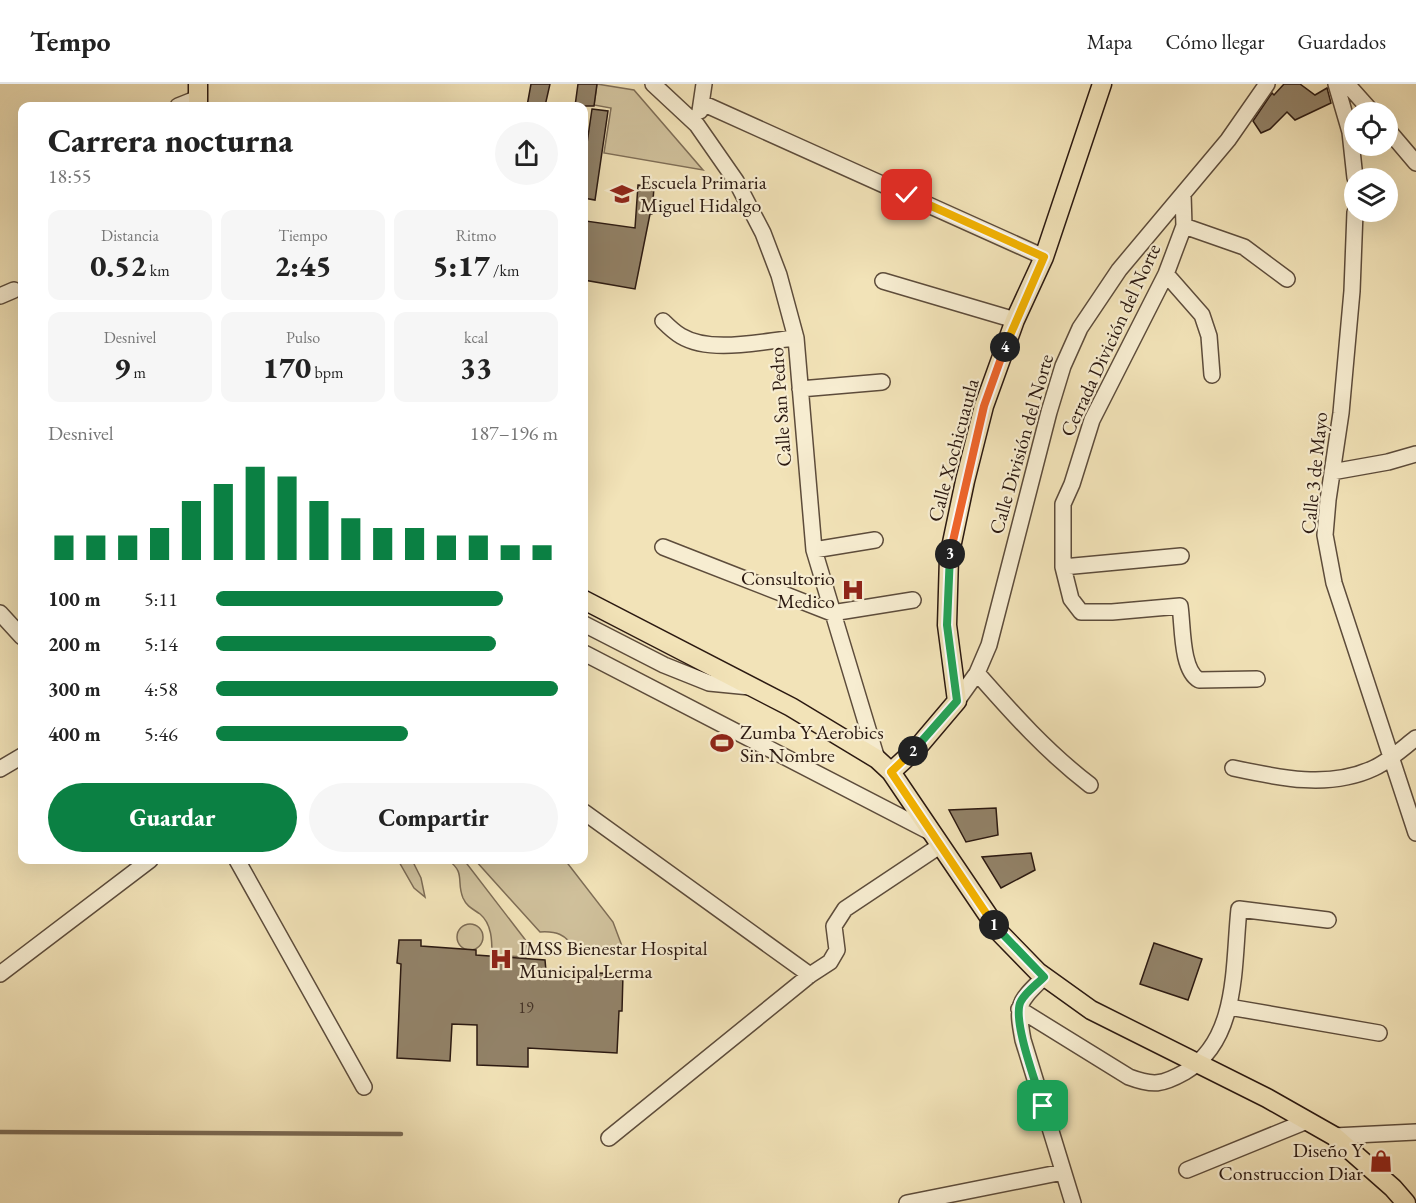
<!DOCTYPE html>
<html lang="es">
<meta charset="utf-8">
<style>
body{margin:0;font-family:"EB Garamond",serif;background:#f6f6f6;color:#222;height:100vh;display:flex;flex-direction:column;font-size:22px;white-space:nowrap}
*{box-sizing:border-box;margin:0}
p{font-size:20px;color:#767676}
.icon{flex:none;width:33px;height:33px;fill:none;stroke:currentColor;stroke-width:2;stroke-linecap:round;stroke-linejoin:round}
.map{position:relative;flex:1;overflow:hidden}
.drawer{position:absolute;left:18px;top:18px;width:570px;height:762px;display:flex;flex-direction:column;background:#fff;border-radius:12px;box-shadow:0 6px 24px #0002}
.drawer>*{flex:none}
.tools{position:absolute;left:1344px;top:18px;display:grid;gap:12px}
.tools a{display:grid;place-items:center;width:54px;height:54px;border-radius:50%;background:#fff;box-shadow:0 6px 24px #0002;font-size:30px}
.pin{position:absolute;display:grid;place-items:center;width:51px;height:51px;color:#fff;margin:-26px;border-radius:12px;box-shadow:0 3px 9px #0006}
.km{position:absolute;width:30px;height:30px;margin:-15px;border-radius:50%;background:#222;color:#fff;font-size:16px;line-height:30px;text-align:center}
.round{display:grid;place-items:center;flex:none;width:63px;height:63px;border-radius:32px;background:#f6f6f6}
.headline{display:flex;align-items:center;justify-content:space-between;height:102px;padding:0 30px}
h1{font-size:33px;font-weight:800;line-height:45px}
.stats{display:grid;grid-template-columns:repeat(3,1fr);gap:9px;height:102px;padding:6px 30px}
.stats div{display:grid;align-content:center;border-radius:12px;background:#f6f6f6;text-align:center}
.stats b{font-size:30px;font-weight:800}
.stats small{font-size:16px;font-weight:400}
.stats p{font-size:16px}
.chart{height:168px;padding:12px 30px}
.chart p{display:flex;justify-content:space-between}
.chart svg{width:100%;height:108px;margin-top:6px;stroke:#0b8043;stroke-width:6}
.primary-button{display:flex;gap:12px;margin-top:auto;padding:12px 30px}
.primary-button a{flex:1;height:69px;border-radius:36px;background:#0b8043;color:#fff;font-size:24px;font-weight:800;line-height:69px;text-align:center}
.primary-button a+a{background:#f6f6f6;color:#222}
ul{padding:0 30px;list-style:none;font-size:20px}
li{display:grid;grid-template-columns:96px 72px 1fr;align-items:center;height:45px}
li i{height:15px;border-radius:8px;background:#0b8043}
header{display:flex;align-items:center;gap:36px;box-sizing:border-box;height:84px;padding:0 30px;background:#fff;border-bottom:2px solid #e0e0e0}
header strong{font-size:28px}
nav{display:flex;gap:33px;margin-inline-start:auto;font-size:21px}
.map>svg:first-child{display:block}
.green{fill:#d0c19c;stroke:#7e6d56;stroke-width:1.5}
.lines{fill:none;stroke-linecap:round;stroke-linejoin:round}
.stream{stroke:#7a6953;stroke-width:4.5}
.building{fill:#928268;stroke:#2b1911;stroke-width:1.5}
.minor-casing{stroke:#5d4c3b;stroke-width:18}
.major-casing{stroke:#2b1911;stroke-width:21}
.minor{stroke:#f7edd1;stroke-width:15}
.major{stroke:#f2e3b8;stroke-width:18}
.split-1-casing{stroke:#fff;stroke-width:12}
.split-2-casing{stroke:#fff;stroke-width:12}
.split-3-casing{stroke:#fff;stroke-width:12}
.split-4-casing{stroke:#fff;stroke-width:12}
.split-5-casing{stroke:#fff;stroke-width:12}
.split-1{stroke:#22a559;stroke-width:8}
.split-2{stroke:#f5b400;stroke-width:8}
.split-3{stroke:#22a559;stroke-width:8}
.split-4{stroke:#f0652b;stroke-width:8}
.split-5{stroke:#f5b400;stroke-width:8}
.labels{text-anchor:middle;stroke-width:4.5;stroke-linejoin:round;paint-order:stroke}
.number-label{font-size:16px;fill:#453327}
.poi-label{font-size:20px;fill:#2b1911;stroke:#f7edd1;text-anchor:start}
.street-label{font-size:20px;fill:#2b1911;stroke:#f7edd1}
</style>
<header>
<strong>Tempo</strong>
<nav><a>Mapa</a><a>Cómo llegar</a><a>Guardados</a></nav>
</header>
<div class="map">
<svg width="1416" height="1119" viewBox="0 0 1416 1119">
<rect width="100%" height="100%" fill="#f2e3b8"/>
<filter id="stains"><feTurbulence type="fractalNoise" baseFrequency=".00333" numOctaves="4"/><feColorMatrix values="0 0 0 0 .2 0 0 0 0 .09 0 0 0 0 .02 0 0 0 .5 -.17"/></filter>
<radialGradient id="worn" r=".72"><stop offset=".6" stop-color="#630" stop-opacity="0"/><stop offset="1" stop-color="#630" stop-opacity=".3"/></radialGradient>
<!-- green -->
<path class="green" d="M597,0L634,6L703,86L604,69L611,24L594,21Z
M398,776H412L421,794L425,813L414,804Z
M448,776H464L527,858L526,873L492,871C492,857 492,840 480,830C473,825 467,823 463,814C456,797 466,789 448,776Z
M475,776H565L613,838L622,862L574,865C566,850 556,847 540,848Z
M457 853a13 13 0 1 1 26 0a13 13 0 1 1-26 0Z"/>
<g class="lines">
<!-- stream -->
<path class="stream" d="M0,1048L401,1050"/>
</g>
<!-- building -->
<path class="building" d="M531,0H550L545,22H527Z
M578,0H597L594,22H575Z
M1284,0H1300L1315,11L1327,4L1331,19L1295,36L1287,28L1270,45L1261,49L1253,37L1272,9L1274,11Z
M592,25L608,27L595,116L584,114V80Z
M638,101L654,103L652,130H650L635,205L584,196V153L586,137L635,144Z
M996,724L998,751L966,758L949,726Z
M1031,769L1035,786L1001,804L982,773Z
M399,856H421V862L476,866V871L545,876L546,887L623,890L622,927H619L617,969L528,964V983L477,981V941L452,940L450,977L397,974L401,880L397,879Z
M1154,859L1202,875L1188,916L1140,900Z"/>
<g class="lines">
<!-- minor casing -->
<g class="minor-casing">
<path id="minor" d="M653,0L697,41L736,97L763,149L779,191L796,254L814,466L877,675
M1336,0L1350,48L1355,94
M1347,0L1372,28
M702,19L1044,173
M178,22L198,14
M700,27L704,0
M1388,46L1416,79
M1183,110L1184,142L1166,190L1092,336L1072,400L1063,420V483L1071,515L1081,528H1112L1180,522C1183,542 1181,586 1199,596L1257,595
M1355,128L1352,207L1341,329L1328,416L1325,451L1334,499L1416,749
M1184,142L1244,163L1287,195
M1166,190L1202,231L1209,252L1212,291
M883,197L1015,236
M0,212L14,206
M663,237C668,242 674,248 681,252C711,270 762,257 796,254
M800,305L882,298
M1332,388L1388,378L1416,370
M663,463L832,529L913,516
M814,466L875,456
M1063,483L1181,472
M0,529L22,553
M584,540L664,581L709,599L750,603
M584,569L934,750
M977,589C1013,630 1047,668 1090,701
M957,617L977,589L989,561L1049,328L1063,282L1080,244L1119,186L1228,56L1267,0
M1233,684C1279,694 1330,705 1374,684C1389,677 1403,664 1416,654
M0,685L22,672
M584,728L810,891
M237,776L364,1003
M0,890L150,776
M1044,893C1018,919 1016,919 1023,956L1073,1119
M1229,923L1379,949
M1019,925L1129,993C1153,1002 1162,1001 1185,988C1239,956 1233,881 1239,825L1328,836
M1334,1052L1416,1048
M609,1054L810,891L830,878L837,866L834,842L845,825L941,761
M1187,1086L1307,1037
M907,1119L1063,1088"/>
</g>
<!-- major casing -->
<g class="major-casing">
<path id="major" d="M198,0V22
M584,516L791,623L877,675L891,688L1000,849L1038,888L1091,926L1267,1014L1334,1052L1393,1104L1406,1119
M891,688L918,663L957,617L947,541L949,473L965,397L984,322L1015,236L1044,173L1102,0"/>
</g>
<!-- minor -->
<use href="#minor" class="minor"/>
<!-- major -->
<use href="#major" class="major"/>
</g>
<g class="lines">
<!-- split-1 casing -->
<g class="split-1-casing">
<path id="split-1" d="M994,841L1044,893C1037,900 1026,908 1021,917C1011,934 1037,1002 1043,1022"/>
</g>
<!-- split-2 casing -->
<g class="split-2-casing">
<path id="split-2" d="M913,667L891,688L994,841"/>
</g>
<!-- split-3 casing -->
<g class="split-3-casing">
<path id="split-3" d="M913,667L957,617L947,541L950,470"/>
</g>
<!-- split-4 casing -->
<g class="split-4-casing">
<path id="split-4" d="M950,470L984,322L1005,263"/>
</g>
<!-- split-5 casing -->
<g class="split-5-casing">
<path id="split-5" d="M907,111L1044,173L1005,263"/>
</g>
<!-- split-1 -->
<use href="#split-1" class="split-1"/>
<!-- split-2 -->
<use href="#split-2" class="split-2"/>
<!-- split-3 -->
<use href="#split-3" class="split-3"/>
<!-- split-4 -->
<use href="#split-4" class="split-4"/>
<!-- split-5 -->
<use href="#split-5" class="split-5"/>
</g>
<!-- icons -->
<defs>
<g id="school-bare" transform="scale(1.8)"><path d="M0-5L7-2L0 1L-7-2ZM-4 1L0 2.5L4 1V4Q0 6-4 4Z" fill="#8f2418" stroke="#f7edd1" stroke-width="2.5" paint-order="stroke"/></g>
<g id="hospital-bare" transform="scale(1.8)"><path d="M-5-5h3v3.5h4V-5h3V5h-3V1.5h-4V5h-3Z" fill="#8f2418" stroke="#f7edd1" stroke-width="2.5" paint-order="stroke"/></g>
<g id="stadium-bare" transform="scale(1.8)"><path d="M0-5a6.5 5 0 1 0 0 10a6.5 5 0 1 0 0-10ZM-3.5-1.8h7v3.6h-7Z" fill="#8f2418" stroke="#f7edd1" stroke-width="2.5" paint-order="stroke"/></g>
<g id="shop-bare" transform="scale(1.8)"><path d="M-5-2.5h2.3a2.7 3.5 0 0 1 5.4 0H5L5.5 6h-11ZM-1.5-2.5h3a1.5 2.3 0 0 0-3 0Z" fill="#8f2418" stroke="#f7edd1" stroke-width="2.5" paint-order="stroke"/></g>
</defs>
<g fill-rule="evenodd">
<use href="#school-bare" x="622" y="110"/>
<use href="#hospital-bare" x="853" y="506"/>
<use href="#stadium-bare" x="722" y="659"/>
<use href="#hospital-bare" x="501" y="875"/>
<use href="#shop-bare" x="1381" y="1077"/>
</g>
<g class="labels">
<!-- number labels -->
<g class="number-label">
<text x="526" y="929">19</text>
</g>
<!-- poi labels -->
<g class="poi-label">
<text x="640" y="105">Escuela Primaria<tspan x="640" dy="23">Miguel Hidalgo</tspan></text>
<text x="835" y="501" text-anchor="end">Consultorio<tspan x="835" dy="23">Medico</tspan></text>
<text x="740" y="655">Zumba Y Aerobics<tspan x="740" dy="23">Sin Nombre</tspan></text>
<text x="519" y="871">IMSS Bienestar Hospital<tspan x="519" dy="23">Municipal Lerma</tspan></text>
<text x="1363" y="1073" text-anchor="end">Diseño Y<tspan x="1363" dy="23">Construccion Diar</tspan></text>
</g>
<!-- street labels -->
<g class="street-label">
<text transform="translate(1110 256) rotate(-65)" y="7">Cerrada Divición del Norte</text>
<text transform="translate(780 323) rotate(-94)" y="7">Calle San Pedro</text>
<text transform="translate(1021 360) rotate(-74)" y="7">Calle División del Norte</text>
<text transform="translate(953 366) rotate(-75)" y="7">Calle Xochicuautla</text>
<text transform="translate(1314 389) rotate(-84)" y="7">Calle 3 de Mayo</text>
</g>
</g>
<rect width="100%" height="100%" filter="url(#stains)"/>
<rect width="100%" height="100%" fill="url(#worn)"/>
</svg>
<div class="tools">
<a><svg class="icon" aria-label="locate" viewBox="0 0 24 24"><circle cx="12" cy="12" r="6"/><path d="M12 2v4M12 18v4M2 12h4M18 12h4"/></svg></a>
<a><svg class="icon" aria-label="layers" viewBox="0 0 24 24"><path d="M12 4l9 5-9 5-9-5zM3 14l9 5 9-5"/></svg></a>
</div>
<div class="pin" style="left:1043px;top:1022px;background:#1e9e55"><svg class="icon" aria-label="arrive" viewBox="0 0 24 24"><path d="M6 21V4h12l-3 4 3 4H6"/></svg></div>
<div class="pin" style="left:907px;top:111px;background:#d93025"><svg class="icon" aria-label="check" viewBox="0 0 24 24"><path d="M5 12l5 5 9-10"/></svg></div>
<b class="km" style="left:994px;top:841px">1</b>
<b class="km" style="left:913px;top:667px">2</b>
<b class="km" style="left:950px;top:470px">3</b>
<b class="km" style="left:1005px;top:263px">4</b>
<section class="drawer">
<div class="headline"><div><h1>Carrera nocturna</h1><p>18:55</p></div><a class="round"><svg class="icon" aria-label="share" viewBox="0 0 24 24"><path d="M12 15V3M7 8l5-5 5 5M5 13v7h14v-7"/></svg></a></div>
<div class="stats">
<div><p>Distancia</p><b>0.52<small> km</small></b></div>
<div><p>Tiempo</p><b>2:45</b></div>
<div><p>Ritmo</p><b>5:17<small> /km</small></b></div>
</div>
<div class="stats">
<div><p>Desnivel</p><b>9<small> m</small></b></div>
<div><p>Pulso</p><b>170<small> bpm</small></b></div>
<div><p>kcal</p><b>33</b></div>
</div>
<div class="chart"><p><span>Desnivel</span>187–196 m</p>
<svg viewBox="0 0 160 44" preserveAspectRatio="none"><path d="M5 44V34M15 44V34M25 44V34M35 44V31M45 44V20M55 44V13M65 44V6M75 44V10M85 44V20M95 44V27M105 44V31M115 44V31M125 44V34M135 44V34M145 44V38M155 44V38"/></svg>
</div>
<ul>
<li><b>100 m</b>5:11<i style="width:84%"></i></li>
<li><b>200 m</b>5:14<i style="width:82%"></i></li>
<li><b>300 m</b>4:58<i style="width:100%"></i></li>
<li><b>400 m</b>5:46<i style="width:56%"></i></li>
</ul>
<div class="primary-button"><a>Guardar</a><a>Compartir</a></div>
</section>
</div>
